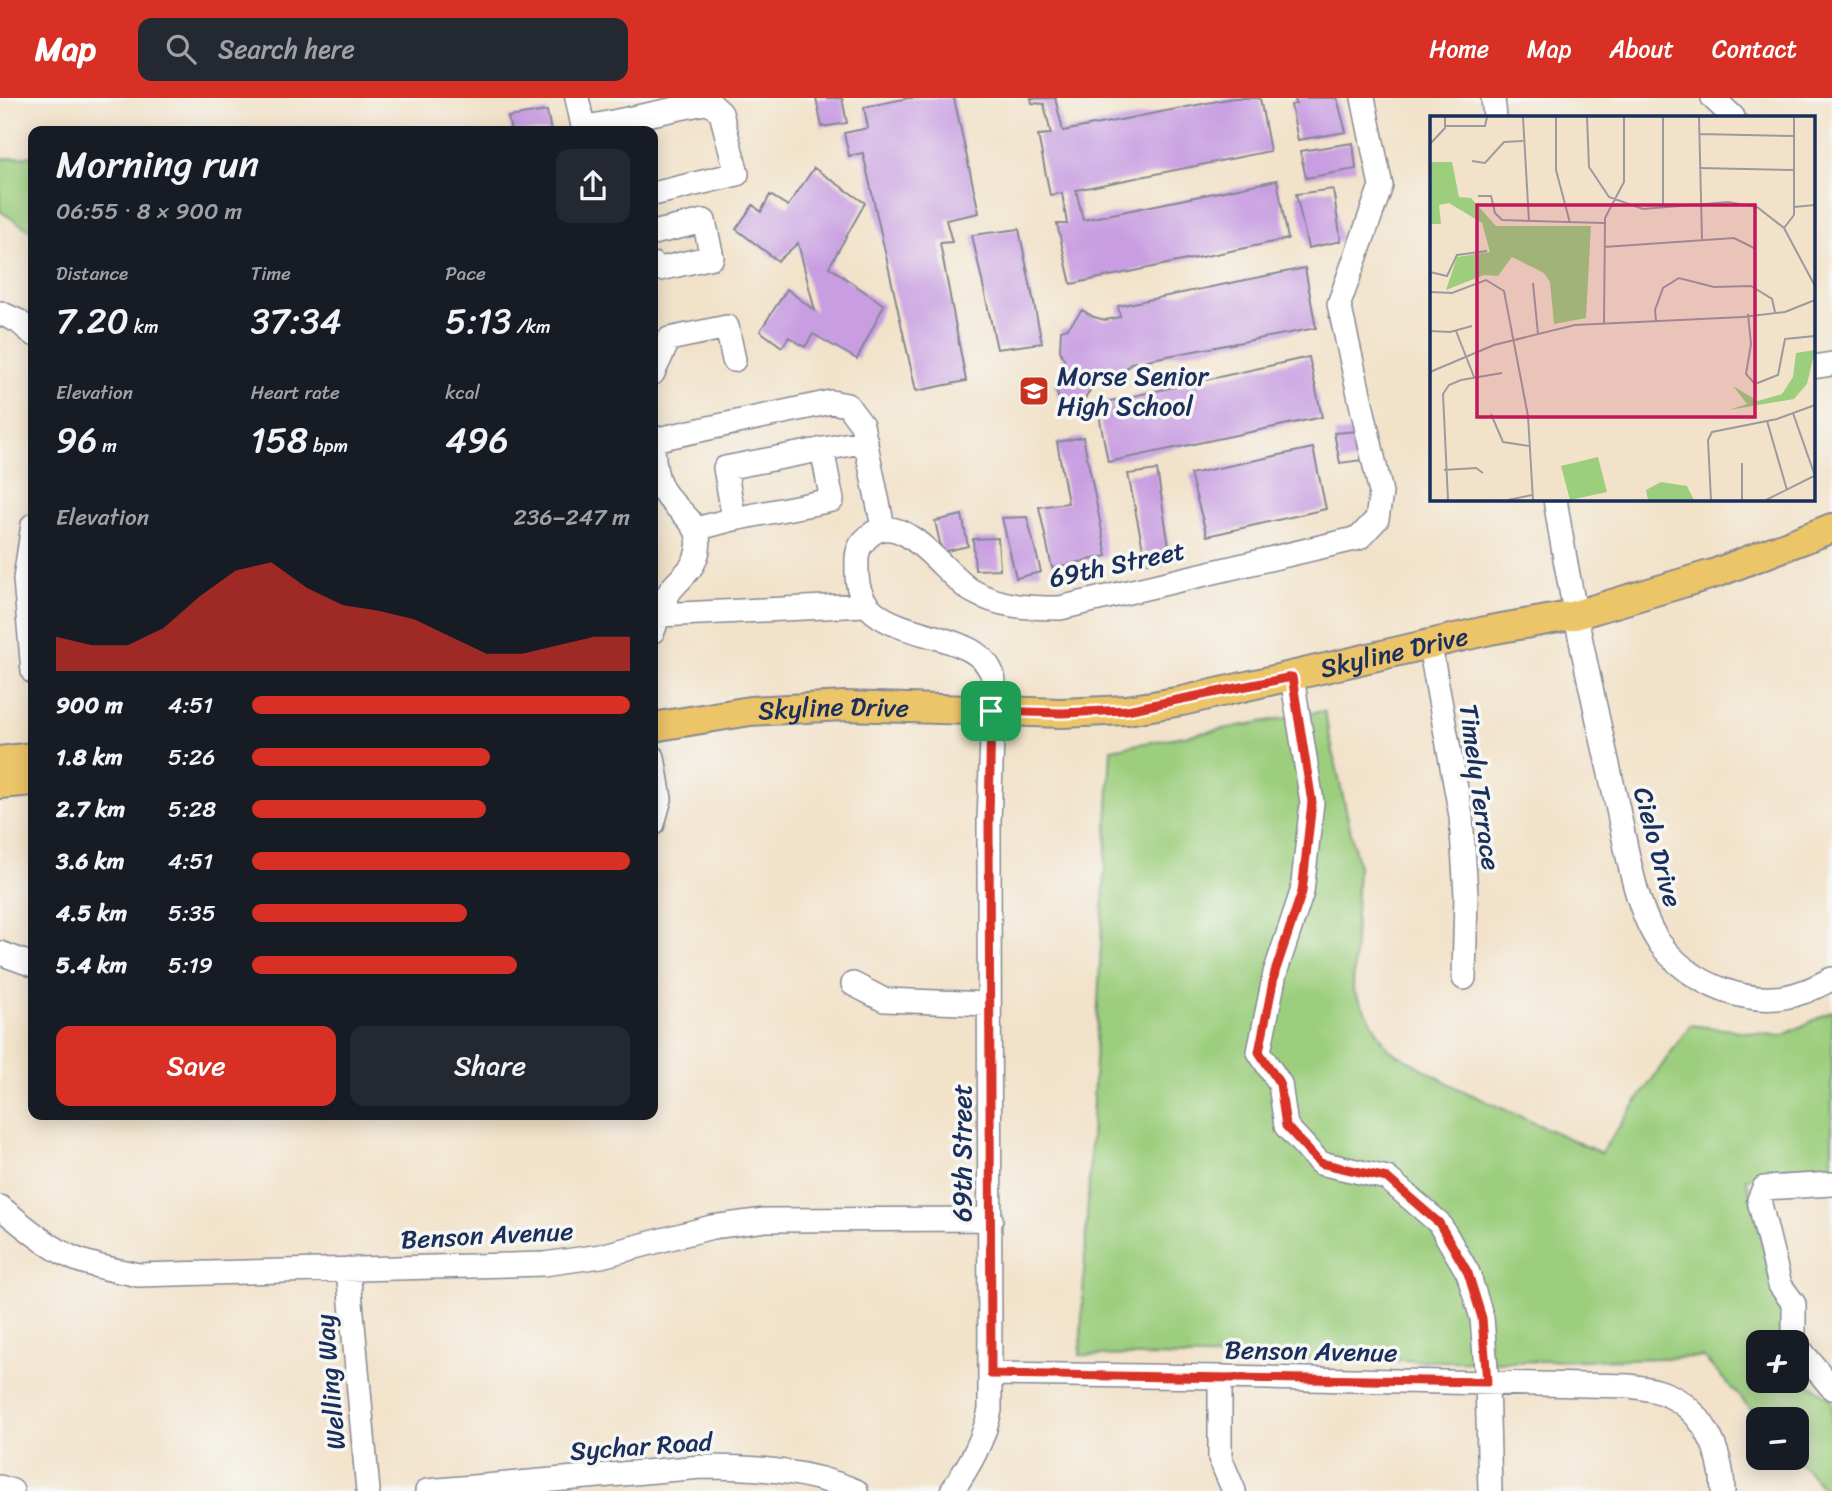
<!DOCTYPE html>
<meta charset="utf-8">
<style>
body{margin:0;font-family:Sriracha,sans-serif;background:#242831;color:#f1f3f6;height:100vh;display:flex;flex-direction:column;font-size:26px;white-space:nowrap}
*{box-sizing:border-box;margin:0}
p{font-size:23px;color:#9ea1a6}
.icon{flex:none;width:38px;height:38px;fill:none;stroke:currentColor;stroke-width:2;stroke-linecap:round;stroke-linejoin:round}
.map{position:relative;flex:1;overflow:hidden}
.panel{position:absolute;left:28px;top:28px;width:630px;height:994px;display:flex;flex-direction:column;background:#171b24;border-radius:14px;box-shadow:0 4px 18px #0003}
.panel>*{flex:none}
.buttons{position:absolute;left:1746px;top:1232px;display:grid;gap:14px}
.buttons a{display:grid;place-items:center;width:63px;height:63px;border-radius:14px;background:#171b24;box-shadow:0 4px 18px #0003;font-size:35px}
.pin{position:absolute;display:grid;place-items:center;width:60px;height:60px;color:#fff;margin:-30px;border-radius:14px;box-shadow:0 4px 10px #0006}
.round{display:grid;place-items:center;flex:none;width:74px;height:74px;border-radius:14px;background:#242831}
.head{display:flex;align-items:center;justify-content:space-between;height:119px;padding:0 28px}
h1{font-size:38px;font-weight:600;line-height:52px}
.figures{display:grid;grid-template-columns:repeat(3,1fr);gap:10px;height:119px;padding:7px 28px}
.figures div{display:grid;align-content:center}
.figures b{font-size:35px;font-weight:600}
.figures small{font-size:19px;font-weight:400}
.figures p{font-size:19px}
.chart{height:196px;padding:14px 28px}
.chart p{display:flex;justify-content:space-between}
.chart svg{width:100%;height:126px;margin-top:7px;fill:#d93025;opacity:.7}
.button{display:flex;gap:14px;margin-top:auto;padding:14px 28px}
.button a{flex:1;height:80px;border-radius:14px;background:#d93025;color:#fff;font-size:28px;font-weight:600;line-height:80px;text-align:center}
.button a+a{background:#242831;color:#f1f3f6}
ul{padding:0 28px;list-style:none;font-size:23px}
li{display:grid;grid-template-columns:112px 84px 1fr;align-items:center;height:52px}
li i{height:18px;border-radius:9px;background:#d93025}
header{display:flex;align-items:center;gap:42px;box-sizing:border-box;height:98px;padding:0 35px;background:#d93025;color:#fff}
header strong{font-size:33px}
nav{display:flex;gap:38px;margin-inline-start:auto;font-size:24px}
.search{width:490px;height:63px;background:#242831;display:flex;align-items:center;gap:18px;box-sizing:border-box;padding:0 24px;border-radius:14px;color:#9ea1a6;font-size:26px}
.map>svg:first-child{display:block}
.green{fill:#9cce7d;stroke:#5c7e6e;stroke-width:2}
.building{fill:#c89de1}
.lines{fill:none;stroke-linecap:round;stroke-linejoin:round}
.minor-casing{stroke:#868894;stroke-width:26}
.major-casing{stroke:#868894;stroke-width:32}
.minor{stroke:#fff;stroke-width:23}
.major{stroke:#edc569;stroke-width:28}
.route-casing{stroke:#fff;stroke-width:14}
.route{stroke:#d93025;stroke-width:9}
.labels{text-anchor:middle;stroke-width:7;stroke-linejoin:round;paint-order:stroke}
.poi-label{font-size:26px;fill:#1b2f5e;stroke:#f6f6f2;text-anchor:start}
.street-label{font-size:26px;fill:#1b2f5e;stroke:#f6f6f2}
.inset-road{fill:none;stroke:#9c9a9e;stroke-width:2}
.view{fill:#c2185b;fill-opacity:0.15;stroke:#c2185b;stroke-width:3.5}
.inset-edge{fill:none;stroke:#1b2f5e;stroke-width:3.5}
</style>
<header>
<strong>Map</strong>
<div class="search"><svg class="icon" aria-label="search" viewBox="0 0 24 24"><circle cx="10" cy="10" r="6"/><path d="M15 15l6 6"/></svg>Search here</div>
<nav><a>Home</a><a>Map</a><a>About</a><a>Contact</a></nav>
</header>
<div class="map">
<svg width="1832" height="1393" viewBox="0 0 1832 1393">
<rect width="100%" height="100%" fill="#f6f6f2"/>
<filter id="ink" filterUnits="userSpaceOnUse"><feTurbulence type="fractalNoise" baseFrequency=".0143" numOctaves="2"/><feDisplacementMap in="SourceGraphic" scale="14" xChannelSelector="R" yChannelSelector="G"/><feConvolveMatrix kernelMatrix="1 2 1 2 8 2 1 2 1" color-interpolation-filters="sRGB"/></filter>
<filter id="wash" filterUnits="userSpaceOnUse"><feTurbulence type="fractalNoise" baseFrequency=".00686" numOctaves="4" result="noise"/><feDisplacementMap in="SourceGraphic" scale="28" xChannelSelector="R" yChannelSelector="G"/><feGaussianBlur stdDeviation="1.57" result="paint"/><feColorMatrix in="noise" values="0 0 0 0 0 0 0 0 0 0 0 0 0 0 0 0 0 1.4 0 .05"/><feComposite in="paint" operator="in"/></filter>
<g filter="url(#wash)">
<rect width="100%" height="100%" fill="#f2e2c9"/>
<!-- green -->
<path class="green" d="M33,58V134L0,113V61Z
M1324,613L1358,766L1353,892L1388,951L1459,991L1601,1055L1690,927L1782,938L1832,913V1068L1746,1080L1788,1244H1759V1283H1797V1277L1832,1302V1393H1826L1795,1360H1797V1321H1760L1703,1259L1504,1264L1080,1257L1111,651Z"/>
<g id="blocks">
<!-- building -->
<path class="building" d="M816,0H842L847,25L822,29Z
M909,0H954L979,115L946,122L952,144L940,145L966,283L916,293L863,55L849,58L844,35L868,30L864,9Z
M1031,0H1055L1063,33L1233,0H1260L1270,53L1076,92L1083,122L1277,82L1288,141L1071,186L1057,126H1067L1062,95L1050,97L1038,37L1051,36L1044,6L1032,5Z
M1295,0H1337L1346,34L1298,42L1291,7L1296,6Z
M547,13L551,33H511L508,19Z
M1353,45L1356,71L1306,80L1300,53Z
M814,70L865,105L829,169L884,207L857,261L813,236L805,249L789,239L782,249L760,233L787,191L815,213L798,145L778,163L736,131L753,107L761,114L770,97L788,108Z
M1333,91L1341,143L1308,150L1296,96Z
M1019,131L1042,245L997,251L972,137Z
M1305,170L1316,230L1131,265L1110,290L1097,281L1074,319L1060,306L1055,287L1065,265L1060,252L1061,232L1068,230L1082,212L1094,219L1105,222L1120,219L1118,208Z
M1309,259L1322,319L1108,364L1097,306Z
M1359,333L1363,362L1340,365L1334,335Z
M1083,339L1107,458L1052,470L1039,409L1068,405L1057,344Z
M1313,350L1326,411L1207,438L1190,376Z
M1157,372L1171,461L1146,465L1128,376Z
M962,417L968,448L942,454L935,423Z
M1027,419L1041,474L1016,480L1002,420Z
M998,440L1000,471L975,472L973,441Z"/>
</g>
</g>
<g filter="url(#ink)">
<use href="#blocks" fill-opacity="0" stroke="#868894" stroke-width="2"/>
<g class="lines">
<!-- minor casing -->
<g class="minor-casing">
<path id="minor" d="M577,0L584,33
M1493,0L1495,19
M1713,0L1733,19
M584,30L709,4L721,15L737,76L653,96
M653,135L704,123L712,159L660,171L653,166
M0,215L18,223L33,236
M1813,269L1832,266
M653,275L669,241L727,229L734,262
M653,342L831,304L847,307L862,327L883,429
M653,349C654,364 655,378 662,391C677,417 711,426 694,464C689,475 677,483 670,493C663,505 658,520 653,533
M1555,401C1571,504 1594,605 1617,707C1626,747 1635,809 1658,843C1689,886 1751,913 1803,894C1813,891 1823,885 1832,881
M734,421L725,370L866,343
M33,427L25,481L33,574
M696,431L734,421L832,402L822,351
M660,517L865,507
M1430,548L1461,718L1466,797L1464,880
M1292,579L1312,704L1302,794L1275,875L1259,954L1280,986L1286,1028L1320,1065L1387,1080L1439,1125L1468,1175L1482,1220L1487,1284L1490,1393
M653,659L660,701L653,726
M0,855L33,867
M853,886L884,902L989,906
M0,1109C23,1127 46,1148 73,1160C94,1169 116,1172 138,1177L544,1166L601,1158L712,1129L765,1122L991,1121
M348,1171L368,1393
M1794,1244V1206L1780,1187L1759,1102L1764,1090L1832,1086
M1797,1248L1832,1290
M991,1276L1220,1279L1630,1288C1641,1290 1653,1291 1663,1295C1703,1310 1722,1353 1723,1393
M1220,1279V1360L1234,1393
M0,1389L12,1393
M427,1393L701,1369C753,1369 808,1372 856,1393
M952,1393C969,1368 984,1342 990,1312L989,724L994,583C983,521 858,553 857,476C857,462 855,452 865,442C899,403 943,476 972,493C1000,509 1029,510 1060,510L1359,440L1377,421L1381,395L1339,206L1381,88L1363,0"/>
</g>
<!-- major casing -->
<g class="major-casing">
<g id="major">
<path id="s1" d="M653,629L750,613L845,608L1062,615L1127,612L1182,603L1490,532L1575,517L1716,475L1832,430"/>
<path d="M0,663L33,659"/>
<path d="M0,686L33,683"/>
</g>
</g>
<!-- minor -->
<use href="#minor" class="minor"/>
<!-- major -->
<use href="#major" class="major"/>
</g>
</g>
<g class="lines" filter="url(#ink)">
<!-- route casing -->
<g class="route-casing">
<path id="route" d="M1292,579L1312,704L1302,794L1275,874L1259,954L1280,986L1286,1028L1320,1065L1387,1080L1439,1125L1468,1175L1482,1220L1487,1284L991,1276L989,724L991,613L1062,615L1127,612Z"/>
</g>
<!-- route -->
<use href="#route" class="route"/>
</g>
<!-- icons -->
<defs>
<g id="school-square" transform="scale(1.575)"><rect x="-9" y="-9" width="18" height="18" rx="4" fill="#c8321e" stroke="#f6f6f2"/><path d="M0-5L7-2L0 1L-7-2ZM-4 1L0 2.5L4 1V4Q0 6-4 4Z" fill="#fff"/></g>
</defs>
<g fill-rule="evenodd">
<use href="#school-square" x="1034" y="293"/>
</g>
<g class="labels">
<!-- poi labels -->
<g class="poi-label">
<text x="1057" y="287">Morse Senior<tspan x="1057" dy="30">High School</tspan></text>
</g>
<!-- street labels -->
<g class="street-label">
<text transform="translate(1117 466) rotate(-12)" y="9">69th Street</text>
<text dy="9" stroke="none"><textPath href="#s1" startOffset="749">Skyline Drive</textPath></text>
<text dy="9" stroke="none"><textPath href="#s1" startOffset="182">Skyline Drive</textPath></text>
<text transform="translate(1480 689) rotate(82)" y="9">Timely Terrace</text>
<text transform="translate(1658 749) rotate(75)" y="9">Cielo Drive</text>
<text transform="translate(962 1055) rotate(-90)" y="9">69th Street</text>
<text transform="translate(487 1137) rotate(-3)" y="9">Benson Avenue</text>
<text transform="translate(1311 1253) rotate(1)" y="9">Benson Avenue</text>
<text transform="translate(330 1284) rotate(-95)" y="9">Welling Way</text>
<text transform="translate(641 1348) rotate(-4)" y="9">Sychar Road</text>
</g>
</g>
<!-- overview -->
<g transform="translate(1430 18)">
<rect width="385" height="385" fill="#f2e2c9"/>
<path d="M1,46H22L29,81L41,82L66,110H161L156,202L124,208L120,166L114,157L82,141L68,160L54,159L16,174L27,141L60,136L52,107L19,87L9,89L11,108H1ZM385,234L377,268L364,283L299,294L317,288L303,270L328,285L352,278L363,261L366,237ZM168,341L177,376L140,384L131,350ZM231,366L257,370L264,384H218L216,374Z" fill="#9cce7d"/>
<path class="inset-road" d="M93,1L99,106M126,1V54L140,107M157,1L159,51L179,81L213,93L298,86L327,91L354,112L385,170M233,1V92M269,1L272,123M15,10H55L57,1M269,18L364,20M0,28L15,12V1M42,45L55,47L74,26L93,25M269,52L364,54M48,80H61L65,97L72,104L174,107M364,91L385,89M354,112L364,99V1M174,131L304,122L326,133M0,156L17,160L27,139L57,135M103,167L108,218M0,176L22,177L56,164L74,175L98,300L103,384M318,198L321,228L316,258L325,268L348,259L355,223L385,220M226,205L225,194L233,172L249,162L284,171L321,170L342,183L345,196M174,208L175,102L194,66V1M0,215L20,216L42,210M26,215L44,261M0,256L64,229L145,209L313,201L355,196L385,184M363,297L385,360M61,298L73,326L99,330M337,305L357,374M312,347V384M14,354L46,352L53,357M18,384L13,278L19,269L31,264L72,257M78,384L102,379M281,384L278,324L282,316L347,303L385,289M336,384L384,360"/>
<path class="view" d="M47,89H325V301H47Z"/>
<rect width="385" height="385" class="inset-edge"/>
</g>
</svg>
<div class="buttons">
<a>+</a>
<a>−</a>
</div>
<div class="pin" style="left:991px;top:613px;background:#1e9e55"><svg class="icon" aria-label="arrive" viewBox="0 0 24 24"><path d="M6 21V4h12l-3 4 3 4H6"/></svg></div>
<section class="panel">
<div class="head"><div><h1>Morning run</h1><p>06:55 · 8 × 900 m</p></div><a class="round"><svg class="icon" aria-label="share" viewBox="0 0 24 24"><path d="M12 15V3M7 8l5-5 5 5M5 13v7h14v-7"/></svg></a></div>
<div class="figures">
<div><p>Distance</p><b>7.20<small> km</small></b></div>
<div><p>Time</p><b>37:34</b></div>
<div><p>Pace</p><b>5:13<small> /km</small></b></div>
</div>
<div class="figures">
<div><p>Elevation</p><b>96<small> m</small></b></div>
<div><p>Heart rate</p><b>158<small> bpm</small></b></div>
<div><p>kcal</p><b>496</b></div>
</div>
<div class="chart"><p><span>Elevation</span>236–247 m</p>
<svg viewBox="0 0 160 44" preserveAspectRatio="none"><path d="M0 44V32L10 35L20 35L30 29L40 18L50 9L60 6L70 15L80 21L90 23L100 26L110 32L120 38L130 38L140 35L150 32L160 32V44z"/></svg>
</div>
<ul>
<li><b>900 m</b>4:51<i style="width:100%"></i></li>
<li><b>1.8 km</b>5:26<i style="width:63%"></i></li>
<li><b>2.7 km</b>5:28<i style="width:62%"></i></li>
<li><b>3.6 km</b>4:51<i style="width:100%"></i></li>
<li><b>4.5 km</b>5:35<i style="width:57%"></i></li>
<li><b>5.4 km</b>5:19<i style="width:70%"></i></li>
</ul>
<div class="button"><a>Save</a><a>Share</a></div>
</section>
</div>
